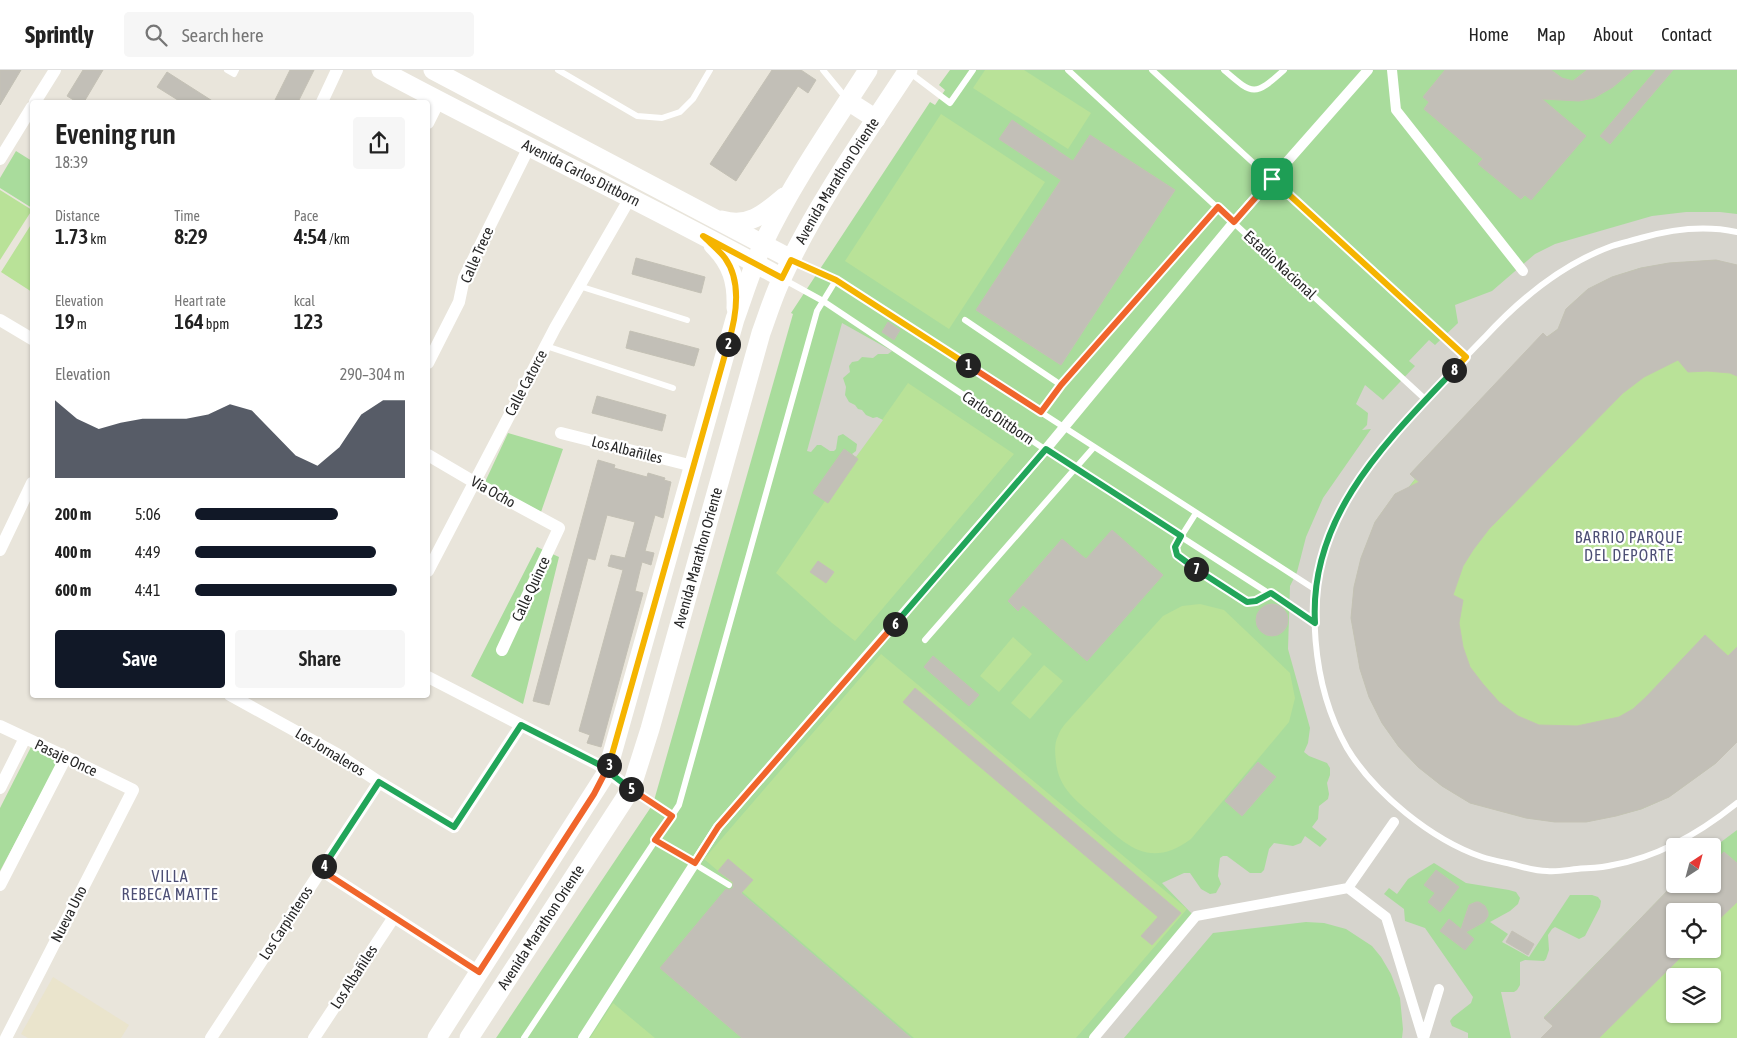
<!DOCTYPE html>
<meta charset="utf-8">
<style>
body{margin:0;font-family:"Asap Condensed",sans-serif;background:#f6f6f6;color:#222;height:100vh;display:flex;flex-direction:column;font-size:19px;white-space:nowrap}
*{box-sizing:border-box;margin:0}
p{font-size:16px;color:#767676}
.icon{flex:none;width:28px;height:28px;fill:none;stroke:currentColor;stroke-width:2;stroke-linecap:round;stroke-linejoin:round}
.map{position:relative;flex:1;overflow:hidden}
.details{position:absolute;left:30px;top:30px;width:400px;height:598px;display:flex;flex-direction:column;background:#fff;border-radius:5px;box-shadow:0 1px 4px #0004}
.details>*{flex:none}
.needle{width:32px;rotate:36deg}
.tools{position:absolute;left:1666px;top:768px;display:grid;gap:10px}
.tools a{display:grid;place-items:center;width:55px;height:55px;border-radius:5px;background:#fff;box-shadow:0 1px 4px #0004;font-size:25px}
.pin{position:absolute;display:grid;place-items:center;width:42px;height:42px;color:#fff;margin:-21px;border-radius:10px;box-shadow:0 2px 8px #0006}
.km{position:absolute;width:25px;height:25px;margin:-12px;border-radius:50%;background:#222;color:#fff;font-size:14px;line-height:25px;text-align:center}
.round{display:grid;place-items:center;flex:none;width:52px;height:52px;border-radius:5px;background:#f6f6f6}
.headline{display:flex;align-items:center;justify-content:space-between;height:85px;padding:0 25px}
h1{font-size:28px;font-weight:600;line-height:38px}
.figures{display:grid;grid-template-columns:repeat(3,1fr);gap:8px;height:85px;padding:5px 25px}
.figures div{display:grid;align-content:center}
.figures b{font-size:21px;font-weight:600}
.figures small{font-size:14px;font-weight:400}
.figures p{font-size:14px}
.chart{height:140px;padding:10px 25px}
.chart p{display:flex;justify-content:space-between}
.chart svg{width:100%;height:90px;margin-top:5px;fill:#111827;opacity:.7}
.primary-button{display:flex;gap:10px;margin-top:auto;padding:10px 25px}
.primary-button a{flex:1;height:58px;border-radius:5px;background:#111827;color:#fff;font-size:20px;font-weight:600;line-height:58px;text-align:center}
.primary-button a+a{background:#f6f6f6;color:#222}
ul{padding:0 25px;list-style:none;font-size:16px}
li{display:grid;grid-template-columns:80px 60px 1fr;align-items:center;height:38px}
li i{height:12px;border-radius:6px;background:#111827}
header{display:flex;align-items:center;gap:30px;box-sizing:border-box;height:70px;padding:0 25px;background:#fff;border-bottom:1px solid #e0e0e0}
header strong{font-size:24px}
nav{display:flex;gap:28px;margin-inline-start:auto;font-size:18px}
.search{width:350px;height:45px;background:#f6f6f6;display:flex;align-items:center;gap:12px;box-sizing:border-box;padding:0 18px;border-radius:5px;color:#767676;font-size:19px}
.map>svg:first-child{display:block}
.education{fill:#eae4cc}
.green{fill:#a9dc9c;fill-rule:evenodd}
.pitch{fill:#b9e298;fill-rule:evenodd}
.plaza{fill:#d6d4cd}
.building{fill:#c2bfb7;stroke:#c4c1b5}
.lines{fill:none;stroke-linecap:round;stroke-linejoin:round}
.service{stroke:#fff;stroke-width:6}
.pedestrian{stroke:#fff;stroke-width:10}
.minor{stroke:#fff;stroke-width:12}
.secondary{stroke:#fff;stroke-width:19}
.split-1-casing{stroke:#fff;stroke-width:10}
.split-2-casing{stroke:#fff;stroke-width:10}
.split-3-casing{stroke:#fff;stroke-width:10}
.split-4-casing{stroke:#fff;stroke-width:10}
.split-5-casing{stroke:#fff;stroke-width:10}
.split-6-casing{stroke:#fff;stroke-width:10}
.split-7-casing{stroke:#fff;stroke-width:10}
.split-8-casing{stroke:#fff;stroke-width:10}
.split-9-casing{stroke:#fff;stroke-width:10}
.split-1{stroke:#f0652b;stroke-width:6}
.split-2{stroke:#f5b400;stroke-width:6}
.split-3{stroke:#f5b400;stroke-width:6}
.split-4{stroke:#f0652b;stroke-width:6}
.split-5{stroke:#22a559;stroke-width:6}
.split-6{stroke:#f0652b;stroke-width:6}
.split-7{stroke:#22a559;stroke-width:6}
.split-8{stroke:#22a559;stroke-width:6}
.split-9{stroke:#f5b400;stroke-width:6}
.labels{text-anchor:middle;stroke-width:4.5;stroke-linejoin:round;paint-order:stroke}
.street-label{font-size:15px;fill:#282828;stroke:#fff}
.neighbourhood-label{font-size:16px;letter-spacing:1px;fill:#4d4f75;stroke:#fff}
</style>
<header>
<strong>Sprintly</strong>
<div class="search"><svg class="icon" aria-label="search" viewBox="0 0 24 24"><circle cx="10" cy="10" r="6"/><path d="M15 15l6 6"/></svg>Search here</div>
<nav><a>Home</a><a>Map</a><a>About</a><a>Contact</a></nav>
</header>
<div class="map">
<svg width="1737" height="968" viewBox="0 0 1737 968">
<rect width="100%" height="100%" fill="#e9e5db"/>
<!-- education -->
<path class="education" d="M53,907L129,955L121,968H28L21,964Z"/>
<!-- green -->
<path class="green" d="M950,0H1737V968H496L653,734L793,244L791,243L930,32L935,35L945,20L939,15ZM1675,776H1712V814H1675ZM1675,841H1712V879H1675ZM1675,906H1712V944H1675Z
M16,81L32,91V138L0,118V108Z
M508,363L563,379L541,442L485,412Z
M537,477L559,487L523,634L471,606Z
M31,677L59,690L0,801V738Z"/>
<!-- pitch -->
<path class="pitch" d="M985,0H1024L1091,43L1068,79L973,18Z
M941,44L1045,112L949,259L845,191Z
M0,120L32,140L0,190Z
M32,153V222L1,202Z
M1716,190L1737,195V672C1709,699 1679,725 1642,739C1610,751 1576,754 1542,750C1518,747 1494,742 1472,733C1459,728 1445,718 1434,709C1393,677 1369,639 1358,588C1355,575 1351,560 1351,547C1351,517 1360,479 1375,452C1379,445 1388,430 1394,425C1398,421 1404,421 1408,418C1411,416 1413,412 1415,409L1410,404L1543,263L1558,259C1560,252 1562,243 1567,238C1604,196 1664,193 1716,190Z
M908,313L1014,384L855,571L832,553L776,503L825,431L828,433L858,389L856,387Z
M1200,534L1224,540L1290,603L1295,628L1289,652L1191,769C1149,800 1126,775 1095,747C1076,730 1059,719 1056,692C1055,683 1054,674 1058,666C1061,657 1068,651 1074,644L1163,546L1182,536Z
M1013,567L1032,584L999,622L980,606Z
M881,584L1187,839L1076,968H914L704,789Z
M1044,595L1063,611L1030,649L1011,633Z
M1724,782L1737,793V968H1541L1544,948L1675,813L1712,814L1713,793ZM1675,841H1712V879H1675ZM1675,906H1712V944H1675Z
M613,933L655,968H590Z"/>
<!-- plaza -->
<path class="plaza" d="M1686,142H1720L1737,144V195L1716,190L1669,193L1640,198L1612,207L1588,219L1566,239L1558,259L1547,267L1543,264L1410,404L1415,409L1408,418L1395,424L1375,452L1361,488L1354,517L1351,548L1360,599L1369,627L1382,653L1399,677L1418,697L1442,716L1470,733L1526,748L1555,752H1586L1616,746L1642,739L1669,727L1716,693L1737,672V760L1713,778L1712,776H1675V813L1544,947L1553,956L1541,968H1511L1501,922H1514L1517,920L1520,915V892L1525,890L1544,891L1546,889L1549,880L1548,865L1552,859L1555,857L1579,869L1585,866L1600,837L1601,831L1598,827L1592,825H1570L1529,887L1502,872L1508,864L1490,852L1510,841L1518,834L1520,828L1516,822L1509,820L1466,813L1434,793L1408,809L1397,824L1389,818L1384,824L1404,839L1405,851L1425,858L1473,927L1471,933L1453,947L1450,951L1452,956L1468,963V968H1402L1403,959L1400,928L1391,904L1381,887L1372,876L1346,859L1324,853L1306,852L1213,863L1124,968H1094L1195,847L1162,813L1184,803H1190L1201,819L1210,824L1216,823L1221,814L1218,806L1219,796L1220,788L1223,786H1227L1250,803H1261L1264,800L1269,779L1274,773L1293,776L1301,773L1305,766L1320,777L1327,769L1312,757L1318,749L1319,736L1328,729L1329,724L1327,713L1330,705V698L1327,693L1309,686L1304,682L1308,673L1310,658L1288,579L1290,516L1297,502L1306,467L1323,428L1371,359L1362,360L1367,355L1368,343L1356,334L1365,315L1383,330L1415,296L1409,291L1429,270L1435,275L1458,253L1455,235L1492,221L1535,184L1555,174L1652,146Z
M842,253L892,281L888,284H878L873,288L862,287L858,291L852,292L849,296L850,302L843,308L846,317L845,325L849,332L855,335L858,339L862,340L866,345L873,348L877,347L883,350L856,387L852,384L856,381L857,374L843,364L838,366L836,379L834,381H830L821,375H817L811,382L807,381Z"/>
<!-- building -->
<path class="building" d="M0,0H21L0,35Z
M83,0H103L84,32H77L67,26Z
M290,0H314L298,32H274Z
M772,0H801L816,10L808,23L798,16L736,111L710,94Z
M1445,0H1551L1562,8L1573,11L1587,0H1633L1613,17L1594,28L1579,31L1542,29L1586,66L1531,130L1525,125L1521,129L1478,94L1483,89L1424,39L1429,32L1423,27Z
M1656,0H1673L1610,74L1600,66Z
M167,2L214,32H181L157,17Z
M1012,50L1073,91L1090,65L1175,120L1061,295L976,240L1061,110L999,69Z
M636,188L705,207L701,223L632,204Z
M1716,190L1737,195V306L1730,303L1707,301L1688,302L1678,290L1644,307L1623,323L1489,459L1473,480L1463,496L1453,525L1463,530L1459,553L1463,577L1470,597L1483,614L1499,632L1518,646L1539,655L1577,656L1619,647L1633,639L1646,627L1705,565L1728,586L1737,577V672L1716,693L1669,727L1641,739L1616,746L1586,752H1555L1526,748L1470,733L1442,716L1418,697L1399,677L1382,653L1369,627L1360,599L1351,548L1354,517L1361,488L1375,452L1395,424L1419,412L1410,404L1543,263L1547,267L1558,259L1566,239L1588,219L1612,207L1641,198L1669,193Z
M888,252L900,260L894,270L882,262Z
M630,261L699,279L694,296L626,278Z
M597,326L666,345L662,361L592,343Z
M844,379L858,389L828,433L813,423Z
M598,390L615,395L614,398L647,407L648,403L665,408L664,410L671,412L663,448L655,445L645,481L654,483L651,495L642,492L635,521L643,523L601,677L587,673L590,665L579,661L623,500L608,496L611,485L625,488L635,452L607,445L595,490L588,488L549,635L533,631Z
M1112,460L1163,505L1087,591L1023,535L1018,541L1008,531L1062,469L1086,489Z
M818,491L834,502L826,513L810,502Z
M1256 550a16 16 0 1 1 32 0a16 16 0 1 1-32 0Z
M933,586L979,625L969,636L924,597Z
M915,618L1181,843L1152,875L1141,866L1158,847L903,632Z
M1258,692L1276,707L1242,746L1225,731Z
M1724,782L1737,793V832L1712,856V841H1675V879H1689L1599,968H1541L1553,956L1544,948L1674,814H1712V793Z
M728,789L753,810L741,823L911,968H742L660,898L726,819L729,820L733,818V812L718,801Z
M1436,800L1459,817L1440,842L1428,832L1435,823L1424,815Z
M1476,832H1479L1485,836L1488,842V846L1484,852L1466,862L1474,869L1465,880L1440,861L1449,849L1461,859L1469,835Z
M1512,861L1534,874L1528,885L1506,872Z"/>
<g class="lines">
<!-- service -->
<path class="service" d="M227,0L234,4L236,0
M558,0L637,46L662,48L680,42L693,29L710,0
M823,0L846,28
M1068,0L1426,330
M1152,0L1465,287
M1224,0C1253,25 1254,27 1284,0
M909,2L950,33L973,0
M1737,162C1705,155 1672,159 1641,168C1631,171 1621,173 1612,176C1562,194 1520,229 1485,267C1450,303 1414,340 1383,379C1362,404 1343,430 1330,460C1304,527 1312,616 1347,678C1374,723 1432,770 1482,787C1491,790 1502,792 1511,794C1523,797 1535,801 1547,801C1557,802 1567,800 1577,799C1589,798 1602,798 1613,795C1659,787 1701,762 1737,733
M793,191L836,210L1316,520
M783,209L823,231L1040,376L1315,553
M579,216L687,250
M965,250L1061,315
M546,276L673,318
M1041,342L1061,315L1218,137
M1196,443L1177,473L1175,477L1177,485L1247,532L1256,531L1271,523
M925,570L1094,377
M632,720L672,747
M655,770L729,815
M524,968L679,735L817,241L836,210"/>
<!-- pedestrian -->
<path class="pedestrian" d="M1392,0L1396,40L1523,201
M1348,818L1386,847L1423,968
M583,968L718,757L1046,379L1234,152L1368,0
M1094,968L1196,846L1348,818L1394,752
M1424,968L1439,919"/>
<!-- minor -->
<path class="minor" d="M35,32L55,0
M322,32L337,0
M428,53L439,31
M0,89L32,37
M0,250L32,269
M428,293L459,232L464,208L529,77
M561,363L693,396
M428,385L474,412L559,458L502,580
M0,480L32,413
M428,501L555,258L630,128
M428,607L597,694L631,719
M230,625L337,684L379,712L454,757L521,655
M0,656L66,687L133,720L6,968
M0,718L25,668
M321,800L479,902
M0,815L66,687
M211,968L379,712
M314,968L394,847"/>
<!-- secondary -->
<g class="secondary">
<path id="s1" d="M381,0C513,71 650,135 782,208"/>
<path d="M433,0L791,189"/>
<path d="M848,31L876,49"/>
<path d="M722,150C749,158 765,143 784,127"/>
<path d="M713,175C732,194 737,212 736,238"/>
<path d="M437,968L607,702L735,249C744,224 752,198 763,174C792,113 832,56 868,0"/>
<path id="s2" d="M469,968L631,719L650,659L761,263C768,244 774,224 783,206C817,133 864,67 908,0"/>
</g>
</g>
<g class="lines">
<!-- split-1 casing -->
<g class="split-1-casing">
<path id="split-1" d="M968,295L1041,342L1061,315L1218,137L1234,152L1272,109"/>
</g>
<!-- split-2 casing -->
<g class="split-2-casing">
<path id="split-2" d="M728,274C736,248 743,213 725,188C719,180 710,173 703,166L782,208L791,190L836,210L968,295"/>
</g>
<!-- split-3 casing -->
<g class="split-3-casing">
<path id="split-3" d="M609,695L728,274"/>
</g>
<!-- split-4 casing -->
<g class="split-4-casing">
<path id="split-4" d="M324,796L321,800L479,902L594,724L609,695"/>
</g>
<!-- split-5 casing -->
<g class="split-5-casing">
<path id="split-5" d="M324,796L379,712L454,757L521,655L598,694L631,719"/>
</g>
<!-- split-6 casing -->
<g class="split-6-casing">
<path id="split-6" d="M631,719L672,746L655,770L695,793L718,757L895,554"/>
</g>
<!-- split-7 casing -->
<g class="split-7-casing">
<path id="split-7" d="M895,554L1046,379L1181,466L1175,477L1177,485L1196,499"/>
</g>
<!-- split-8 casing -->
<g class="split-8-casing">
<path id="split-8" d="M1196,499L1247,532L1256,531L1271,523L1315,553C1309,446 1386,372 1454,300"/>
</g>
<!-- split-9 casing -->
<g class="split-9-casing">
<path id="split-9" d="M1272,109L1466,287L1454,300"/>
</g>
<!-- split-1 -->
<use href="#split-1" class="split-1"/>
<!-- split-2 -->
<use href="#split-2" class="split-2"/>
<!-- split-3 -->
<use href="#split-3" class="split-3"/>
<!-- split-4 -->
<use href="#split-4" class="split-4"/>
<!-- split-5 -->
<use href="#split-5" class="split-5"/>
<!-- split-6 -->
<use href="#split-6" class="split-6"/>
<!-- split-7 -->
<use href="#split-7" class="split-7"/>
<!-- split-8 -->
<use href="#split-8" class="split-8"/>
<!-- split-9 -->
<use href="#split-9" class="split-9"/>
</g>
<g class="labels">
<!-- street labels -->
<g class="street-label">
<text dy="5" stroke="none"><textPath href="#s1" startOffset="225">Avenida Carlos Dittborn</textPath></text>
<text dy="5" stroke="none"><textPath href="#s2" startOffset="942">Avenida Marathon Oriente</textPath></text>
<text transform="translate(477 185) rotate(-66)" y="5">Calle Trece</text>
<text transform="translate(1280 195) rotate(43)" y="5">Estadio Nacional</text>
<text transform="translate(526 313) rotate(-62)" y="5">Calle Catorce</text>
<text transform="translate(998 348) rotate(34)" y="5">Carlos Dittborn</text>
<text transform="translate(627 380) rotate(14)" y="5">Los Albañiles</text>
<text transform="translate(493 422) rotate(29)" y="5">Vía Ocho</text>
<text dy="5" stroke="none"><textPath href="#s2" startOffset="538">Avenida Marathon Oriente</textPath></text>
<text transform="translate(531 519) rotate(-65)" y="5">Calle Quince</text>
<text transform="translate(330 682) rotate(31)" y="5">Los Jornaleros</text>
<text transform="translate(66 688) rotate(25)" y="5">Pasaje Once</text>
<text transform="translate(69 844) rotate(-63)" y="5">Nueva Uno</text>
<text transform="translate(286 853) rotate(-57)" y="5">Los Carpinteros</text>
<text dy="5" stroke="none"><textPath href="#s2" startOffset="132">Avenida Marathon Oriente</textPath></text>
<text transform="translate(354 907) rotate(-57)" y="5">Los Albañiles</text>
</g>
<!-- neighbourhood labels -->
<g class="neighbourhood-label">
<text x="1629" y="473">BARRIO PARQUE<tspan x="1629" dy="18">DEL DEPORTE</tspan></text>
<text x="170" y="812">VILLA<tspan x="170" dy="18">REBECA MATTE</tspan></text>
</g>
</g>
</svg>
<div class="tools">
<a><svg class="needle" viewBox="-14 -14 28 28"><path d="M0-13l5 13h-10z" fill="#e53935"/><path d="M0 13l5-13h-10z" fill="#767676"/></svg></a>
<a><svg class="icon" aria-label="locate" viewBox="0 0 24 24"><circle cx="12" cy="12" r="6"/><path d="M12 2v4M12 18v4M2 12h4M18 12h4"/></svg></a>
<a><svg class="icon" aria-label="layers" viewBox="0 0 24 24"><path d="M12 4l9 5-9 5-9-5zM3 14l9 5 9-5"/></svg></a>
</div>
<div class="pin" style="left:1272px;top:109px;background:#1e9e55"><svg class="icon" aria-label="arrive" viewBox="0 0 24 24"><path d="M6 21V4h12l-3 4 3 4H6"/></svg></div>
<b class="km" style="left:968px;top:295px">1</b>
<b class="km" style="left:728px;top:274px">2</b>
<b class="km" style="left:609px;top:695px">3</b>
<b class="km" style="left:324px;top:796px">4</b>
<b class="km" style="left:631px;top:719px">5</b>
<b class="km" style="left:895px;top:554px">6</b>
<b class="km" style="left:1196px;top:499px">7</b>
<b class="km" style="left:1454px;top:300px">8</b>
<section class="details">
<div class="headline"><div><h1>Evening run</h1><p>18:39</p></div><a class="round"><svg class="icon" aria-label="share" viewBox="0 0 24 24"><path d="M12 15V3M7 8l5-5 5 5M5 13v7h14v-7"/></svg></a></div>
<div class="figures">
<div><p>Distance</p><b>1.73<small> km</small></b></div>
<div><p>Time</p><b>8:29</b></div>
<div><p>Pace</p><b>4:54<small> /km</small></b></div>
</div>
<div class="figures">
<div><p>Elevation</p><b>19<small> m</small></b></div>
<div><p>Heart rate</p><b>164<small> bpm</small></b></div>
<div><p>kcal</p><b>123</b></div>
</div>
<div class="chart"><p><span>Elevation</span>290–304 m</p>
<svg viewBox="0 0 160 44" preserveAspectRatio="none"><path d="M0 44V6L10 15L20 20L30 17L40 15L50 15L60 15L70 13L80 8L90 11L100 22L110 33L120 38L130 29L140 13L150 6L160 6V44z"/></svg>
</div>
<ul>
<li><b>200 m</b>5:06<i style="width:68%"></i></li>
<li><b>400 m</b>4:49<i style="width:86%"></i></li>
<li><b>600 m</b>4:41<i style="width:96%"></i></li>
</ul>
<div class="primary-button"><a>Save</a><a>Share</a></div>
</section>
</div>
